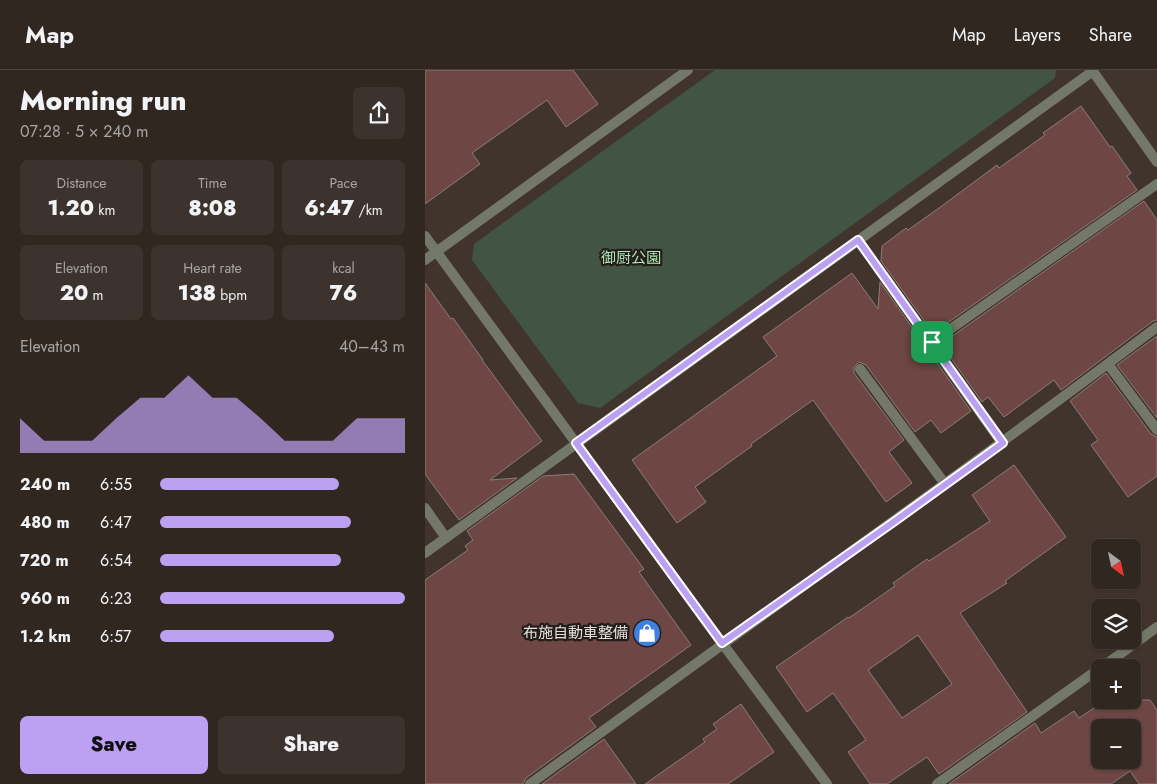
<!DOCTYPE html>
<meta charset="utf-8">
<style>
body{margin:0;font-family:Jost,"Noto Sans JP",sans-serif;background:#3d332e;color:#f1f3f6;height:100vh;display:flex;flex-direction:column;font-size:19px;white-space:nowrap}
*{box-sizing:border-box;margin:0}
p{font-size:16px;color:#a8a5a5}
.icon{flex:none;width:28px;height:28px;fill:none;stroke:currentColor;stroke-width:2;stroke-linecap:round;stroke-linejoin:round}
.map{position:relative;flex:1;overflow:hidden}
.drawer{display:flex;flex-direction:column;background:#312721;width:425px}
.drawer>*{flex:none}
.needle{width:32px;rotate:147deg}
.fabs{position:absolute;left:666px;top:469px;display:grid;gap:10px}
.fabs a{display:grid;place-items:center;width:50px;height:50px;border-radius:8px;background:#312721;box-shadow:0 1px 4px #0004,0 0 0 1px #4c443f;font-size:25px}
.pin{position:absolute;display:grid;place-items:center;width:42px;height:42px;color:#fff;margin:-21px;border-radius:10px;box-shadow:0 2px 8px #0006}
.round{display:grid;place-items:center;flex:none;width:52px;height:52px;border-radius:8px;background:#3d332e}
.headline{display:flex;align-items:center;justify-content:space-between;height:85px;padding:0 20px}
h1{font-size:28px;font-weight:800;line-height:38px}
.metrics{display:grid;grid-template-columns:repeat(3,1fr);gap:8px;height:85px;padding:5px 20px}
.metrics div{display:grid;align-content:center;border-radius:8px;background:#3d332e;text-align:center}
.metrics b{font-size:21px;font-weight:800}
.metrics small{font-size:14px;font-weight:400}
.metrics p{font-size:14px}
.chart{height:140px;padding:10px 20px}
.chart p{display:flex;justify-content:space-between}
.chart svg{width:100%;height:90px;margin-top:5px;fill:#bca0f2;opacity:.7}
.action{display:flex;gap:10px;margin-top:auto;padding:10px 20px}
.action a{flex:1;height:58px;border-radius:8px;background:#bca0f2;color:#111;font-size:20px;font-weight:800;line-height:58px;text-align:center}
.action a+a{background:#3d332e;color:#f1f3f6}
ul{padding:0 20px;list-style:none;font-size:16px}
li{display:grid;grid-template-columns:80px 60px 1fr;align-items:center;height:38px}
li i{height:12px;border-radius:6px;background:#bca0f2}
header{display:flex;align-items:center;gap:30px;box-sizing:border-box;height:70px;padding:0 25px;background:#312721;border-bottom:1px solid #4c443f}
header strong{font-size:24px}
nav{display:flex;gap:28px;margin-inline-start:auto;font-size:18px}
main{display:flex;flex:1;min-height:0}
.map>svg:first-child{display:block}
.green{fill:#425545}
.building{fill:#6e4744;stroke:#8e7b7a;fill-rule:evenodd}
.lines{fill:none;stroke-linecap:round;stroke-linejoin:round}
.lane{stroke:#747868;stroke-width:10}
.street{stroke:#747868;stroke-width:10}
.route-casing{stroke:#fff;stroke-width:10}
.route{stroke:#bca0f2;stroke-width:6}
.labels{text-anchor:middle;stroke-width:4.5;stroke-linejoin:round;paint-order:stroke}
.park-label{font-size:15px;fill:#afe6b7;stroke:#231d19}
.poi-label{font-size:15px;fill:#e6ded8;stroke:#231d19;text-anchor:end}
</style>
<header>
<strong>Map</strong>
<nav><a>Map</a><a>Layers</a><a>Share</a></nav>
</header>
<main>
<section class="drawer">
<div class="headline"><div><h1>Morning run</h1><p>07:28 · 5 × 240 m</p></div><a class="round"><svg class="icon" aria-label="share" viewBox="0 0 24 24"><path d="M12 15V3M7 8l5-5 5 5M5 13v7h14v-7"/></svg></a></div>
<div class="metrics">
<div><p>Distance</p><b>1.20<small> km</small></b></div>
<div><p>Time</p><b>8:08</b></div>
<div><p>Pace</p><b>6:47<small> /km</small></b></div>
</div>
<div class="metrics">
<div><p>Elevation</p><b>20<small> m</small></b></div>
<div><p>Heart rate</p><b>138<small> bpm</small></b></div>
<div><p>kcal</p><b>76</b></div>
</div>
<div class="chart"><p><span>Elevation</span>40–43 m</p>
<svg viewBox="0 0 160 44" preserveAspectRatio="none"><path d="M0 44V27L10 38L20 38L30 38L40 27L50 17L60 17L70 6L80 17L90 17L100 27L110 38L120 38L130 38L140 27L150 27L160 27V44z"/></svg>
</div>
<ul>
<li><b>240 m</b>6:55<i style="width:73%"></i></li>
<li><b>480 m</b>6:47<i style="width:78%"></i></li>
<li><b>720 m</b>6:54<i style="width:74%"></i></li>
<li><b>960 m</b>6:23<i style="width:100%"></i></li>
<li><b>1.2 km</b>6:57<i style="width:71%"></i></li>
</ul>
<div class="action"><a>Save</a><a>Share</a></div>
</section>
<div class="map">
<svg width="732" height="714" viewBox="0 0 732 714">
<rect width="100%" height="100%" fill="#41342c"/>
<!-- green -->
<path class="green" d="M290,0H631L630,8L175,338L153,333L47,190L49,174Z"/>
<!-- building -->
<path class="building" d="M0,0H148L173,34L141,57L122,30L47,83L55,94L0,134Z
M656,36L685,77L687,76L706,103L702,106L712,120L508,263L456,191L457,176L481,158L483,160L514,138L572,95L574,98L620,65L618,63Z
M719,131L732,150V250L728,251L636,320L629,310L579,347L563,327L557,332L516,274Z
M427,203L453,239L455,212L546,341L516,363L506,350L490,362L441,295L434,292L429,297V303L479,370L464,382L487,413L461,432L388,330L326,374L327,376L270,417L281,432L252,453L207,390L352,286L338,267Z
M0,213L26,249L28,248L58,290H57L117,371L65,410L92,408L34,450L0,404Z
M732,266V348L692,295Z
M681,303L726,364L732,367V406L703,427L666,375L673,370L645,331Z
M589,395L641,467L580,511L582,513L535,543L602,642L514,704L502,687L462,714H445L423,682L441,670L408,623L382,642L351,597L423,547L424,548L470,516L468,513L502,489L504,491L565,451L547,425ZM493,565L527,614L477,648L443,600Z
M149,404L219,499L214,502L266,575L164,648L171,657L101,708L98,714H0V510L43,480L40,476L48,470L42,461L118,406Z
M681,630H725L732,640V714H714L705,701L686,714H524L610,653L616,663L649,641L654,648ZM675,658H708V690H675Z
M316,634L349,682L303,714H220L280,672L278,669L292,659L288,654Z
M179,669L211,714H117Z"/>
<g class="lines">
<!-- lane -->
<path class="lane" d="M683,294L732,360
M435,299L520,414
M0,438L21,468"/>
<!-- street -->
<path class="street" d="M667,0L732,92
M0,166L297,573L402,714
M433,170L577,373
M0,190L263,0
M507,272L732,114
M0,483L668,1
M676,598L732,557
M105,714C314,561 525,413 732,257
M512,714L675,598"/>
</g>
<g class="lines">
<!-- route casing -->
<g class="route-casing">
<path id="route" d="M433,170L578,373L470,451L297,573L151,373Z"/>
</g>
<!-- route -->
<use href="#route" class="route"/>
</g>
<!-- icons -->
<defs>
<g id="shop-disc" transform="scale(1.4375)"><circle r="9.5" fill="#3f7fe0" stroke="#231d19"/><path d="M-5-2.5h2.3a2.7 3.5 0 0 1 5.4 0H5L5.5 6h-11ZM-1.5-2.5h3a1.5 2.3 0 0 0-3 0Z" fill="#fff"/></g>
</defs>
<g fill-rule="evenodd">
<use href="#shop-disc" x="222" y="563"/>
</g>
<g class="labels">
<!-- park labels -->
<g class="park-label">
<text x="206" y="193">御厨公園</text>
</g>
<!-- poi labels -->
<g class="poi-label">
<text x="203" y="568">布施自動車整備</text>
</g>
</g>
</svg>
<div class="fabs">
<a><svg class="needle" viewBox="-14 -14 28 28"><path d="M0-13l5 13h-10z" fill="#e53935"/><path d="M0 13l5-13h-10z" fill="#a8a5a5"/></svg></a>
<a><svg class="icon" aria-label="layers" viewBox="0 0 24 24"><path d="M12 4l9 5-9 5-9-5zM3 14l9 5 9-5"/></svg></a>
<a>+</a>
<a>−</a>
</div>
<div class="pin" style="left:507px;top:272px;background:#1e9e55"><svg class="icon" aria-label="arrive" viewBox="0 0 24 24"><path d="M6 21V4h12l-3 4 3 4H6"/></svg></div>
</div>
</main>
